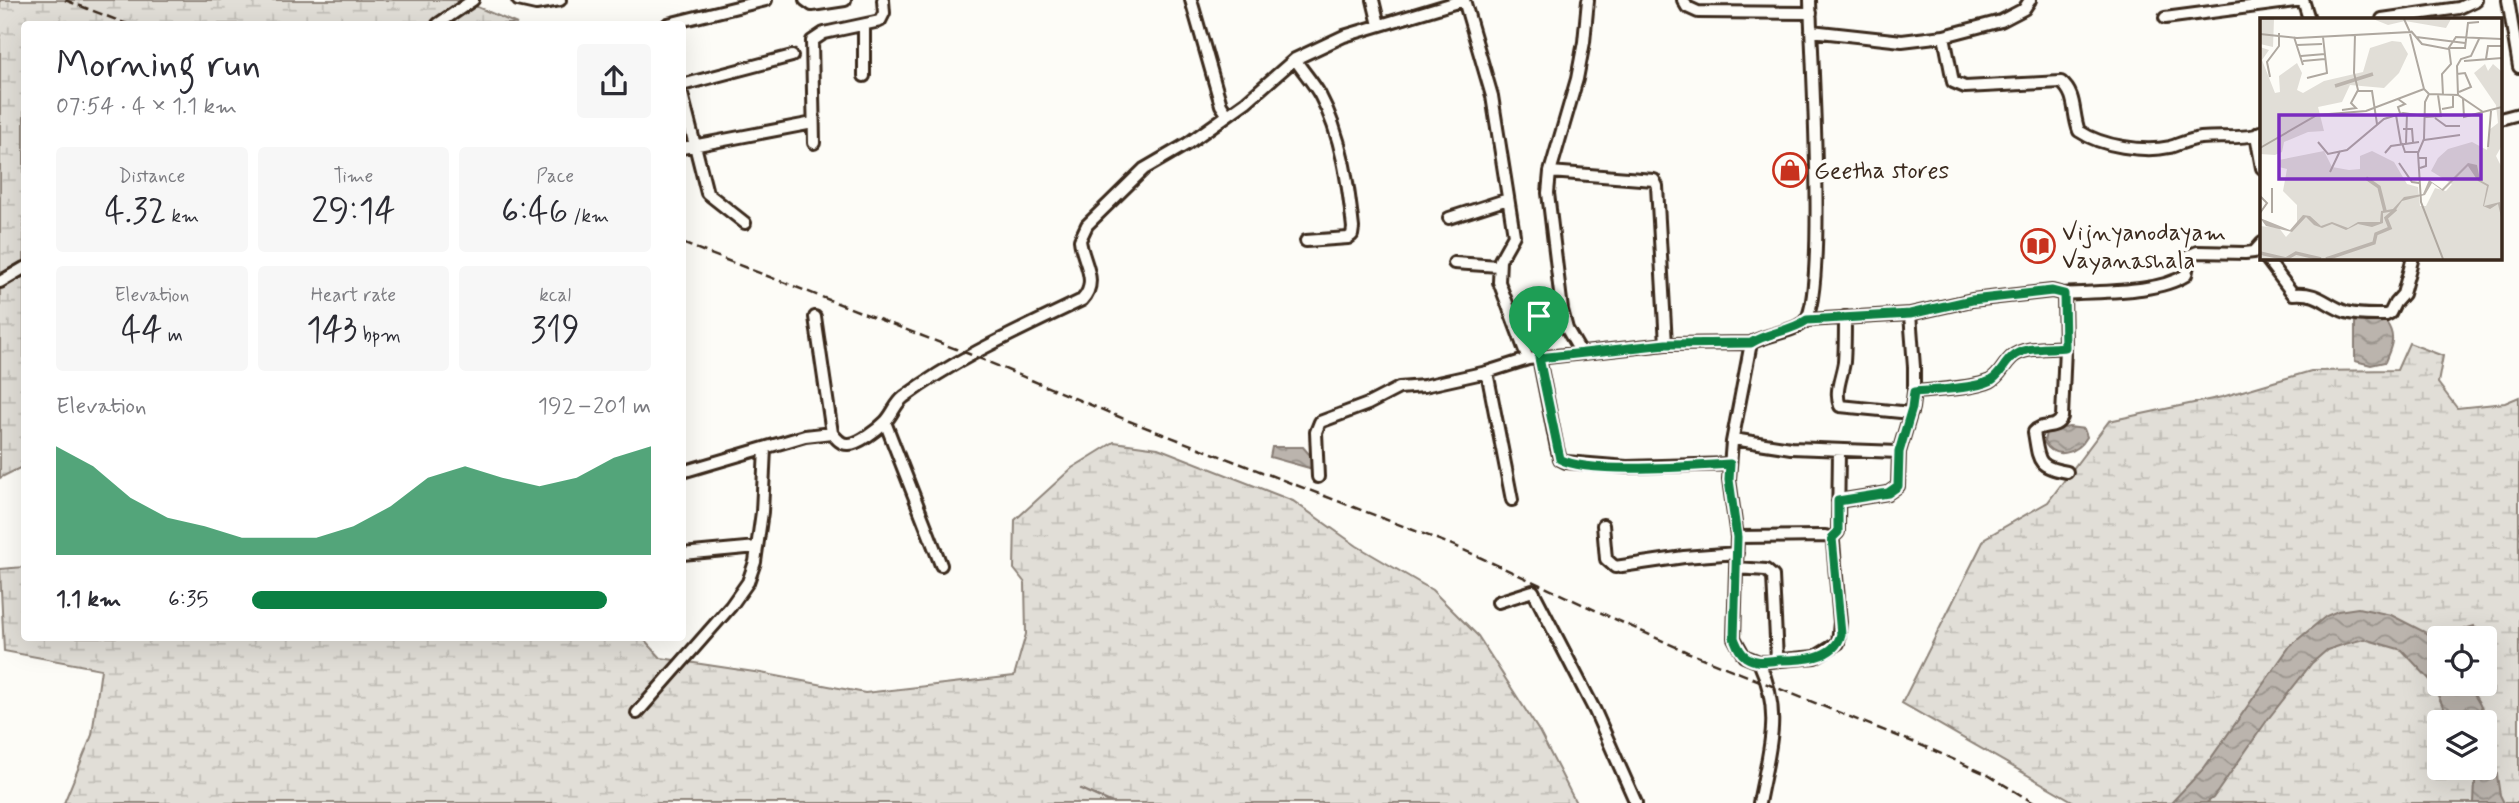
<!DOCTYPE html>
<meta charset="utf-8">
<style>
body{margin:0;font-family:Mynerve,sans-serif;background:#f7f7f7;color:#2b2b33;height:100vh;display:flex;flex-direction:column;font-size:26px;white-space:nowrap}
*{box-sizing:border-box;margin:0}
p{font-size:23px;color:#7c7c81}
.icon{flex:none;width:38px;height:38px;fill:none;stroke:currentColor;stroke-width:2;stroke-linecap:round;stroke-linejoin:round}
.map{position:relative;flex:1;overflow:hidden}
.panel{position:absolute;left:21px;top:21px;width:665px;height:620px;display:flex;flex-direction:column;background:#fff;border-radius:7px;box-shadow:0 7px 28px #0002}
.panel>*{flex:none}
.fabs{position:absolute;left:2427px;top:626px;display:grid;gap:14px}
.fabs a{display:grid;place-items:center;width:70px;height:70px;border-radius:7px;background:#fff;box-shadow:0 7px 28px #0002;font-size:35px}
.pin{position:absolute;display:grid;place-items:center;width:60px;height:60px;color:#fff;margin:-72px -30px;border-radius:50% 50% 50% 0;rotate:-45deg;box-shadow:0 0 7px #0007}
.pin .icon{rotate:45deg}
.round{display:grid;place-items:center;flex:none;width:74px;height:74px;border-radius:7px;background:#f7f7f7}
.head{display:flex;align-items:center;justify-content:space-between;height:119px;padding:0 35px}
h1{font-size:38px;font-weight:600;line-height:52px}
.metrics{display:grid;grid-template-columns:repeat(3,1fr);gap:10px;height:119px;padding:7px 35px}
.metrics div{display:grid;align-content:center;border-radius:7px;background:#f7f7f7;text-align:center}
.metrics b{font-size:35px;font-weight:600}
.metrics small{font-size:19px;font-weight:400}
.metrics p{font-size:19px}
.chart{height:196px;padding:14px 35px}
.chart p{display:flex;justify-content:space-between}
.chart svg{width:100%;height:126px;margin-top:7px;fill:#0b8043;opacity:.7}
ul{padding:0 35px;list-style:none;font-size:23px}
li{display:grid;grid-template-columns:112px 84px 1fr;align-items:center;height:52px}
li i{height:18px;border-radius:9px;background:#0b8043}
.map>svg:first-child{display:block}
.wetland{fill:url(#wetland-marsh);stroke:#8e847a;stroke-width:2;fill-rule:evenodd}
.water{fill:url(#water-waves);stroke:#887d74;stroke-width:2}
.lines{fill:none;stroke-linecap:round;stroke-linejoin:round}
.stream{stroke:#887d74;stroke-width:2.5}
.minor-casing{stroke:#3b2a1e;stroke-width:16}
.minor{stroke:#fdfcf7;stroke-width:10}
.rail{stroke:#3b2a1e;stroke-width:2.5;stroke-dasharray:10 5;stroke-linecap:butt}
.route-casing{stroke:#fff;stroke-width:14}
.route{stroke:#0b8043;stroke-width:9}
.labels{text-anchor:middle;stroke-width:7;stroke-linejoin:round;paint-order:stroke}
.poi-label{font-size:24px;fill:#3b2a1e;stroke:#fdfcf7;text-anchor:start}
.inset-river{fill:none;stroke:#bbb4ad;stroke-width:3.5}
.inset-road{fill:none;stroke:#afa8a0;stroke-width:2}
.view{fill:#7b2cbf;fill-opacity:0.15;stroke:#7b2cbf;stroke-width:3.5}
.inset-edge{fill:none;stroke:#3b2a1e;stroke-width:3.5}
</style>
<div class="map">
<svg width="2519" height="803" viewBox="0 0 2519 803">
<defs>
<pattern id="wetland-marsh" width="20" height="14" patternUnits="userSpaceOnUse" patternTransform="scale(1.75)"><rect width="20" height="14" fill="#e1ded7"/><path d="M1 5h8M5 5V1M11 12h8M15 12V8" fill="none" stroke="#c2bfb8"/></pattern>
<pattern id="water-waves" width="16" height="10" patternUnits="userSpaceOnUse" patternTransform="scale(1.75)"><rect width="16" height="10" fill="#bbb4ad"/><path d="M0 5q4-4 8 0t8 0" fill="none" stroke="#99938c"/></pattern>
</defs>
<rect width="100%" height="100%" fill="#fdfcf7"/>
<filter id="ink" filterUnits="userSpaceOnUse"><feTurbulence type="fractalNoise" baseFrequency=".0143" numOctaves="2"/><feDisplacementMap in="SourceGraphic" scale="14" xChannelSelector="R" yChannelSelector="G"/><feConvolveMatrix kernelMatrix="1 2 1 2 8 2 1 2 1" color-interpolation-filters="sRGB"/></filter>
<g filter="url(#ink)">
<!-- wetland -->
<path class="wetland" d="M0,0H461L517,24H24V466L0,478Z
M2409,343L2443,356L2438,383L2457,408L2505,403L2519,397V803H2076L1902,703L1985,538L2048,502L2109,421L2222,397L2311,371L2397,370ZM2440,639H2485V684H2440ZM2440,723H2485V768H2440Z
M1114,442L1158,448L1293,501L1357,546L1432,590L1478,636L1539,731L1576,803H64L92,735L101,669L4,651L0,569L24,567V637H642L661,658L761,673L865,693L1014,676L1026,634L1025,583L1014,569L1015,520L1072,468Z"/>
<!-- water -->
<path class="water" d="M2355,321L2386,322C2397,337 2391,347 2385,362L2371,365L2355,361Z
M2069,427L2084,429L2087,437C2078,453 2055,461 2044,442L2046,432Z
M1272,447H1303L1316,462V470L1270,457Z
M2358,608L2391,615L2436,638L2474,626L2477,639H2440V684H2466C2494,716 2493,755 2500,795L2504,803H2474L2475,782L2472,768H2485V723H2451L2431,681L2402,650L2364,639L2345,644L2327,650L2312,663L2268,719L2213,798L2206,803H2171L2204,768L2290,646L2326,616L2338,611Z"/>
<g class="lines">
<!-- stream -->
<path class="stream" d="M1081,789L1112,803"/>
<!-- minor casing -->
<g class="minor-casing">
<path id="minor" d="M518,0L536,4L560,0
M805,0L812,5L845,0
M1191,0L1221,105L1227,114
M1373,0L1379,25
M1464,0L1492,96L1514,235L1500,260L1499,282L1528,359
M1683,0L1687,7L1698,12L1811,13
M2303,0L2309,19
M2508,0L2519,67
M2165,18L2303,0
M2382,19L2459,8L2476,0
M438,24L473,0
M668,24L766,0
M864,25V76
M1811,31L1902,41L1944,36L2001,21L2024,9L2030,0
M1944,36L1953,82L1965,87L2061,82C2077,95 2072,113 2079,131C2101,146 2144,153 2170,147C2180,144 2190,139 2201,138C2220,136 2238,139 2256,135
M1295,59C1303,72 1313,82 1320,95C1342,136 1348,183 1353,228L1352,235L1348,238L1306,241
M682,85L792,56
M682,94L707,193L745,223
M2500,119L2519,114
M2260,132L2256,135L2262,168
M814,143L812,41L824,33L880,21L884,13L883,0
M682,148L813,123
M1550,172L1654,180L1657,186L1666,344
M1449,218L1508,199
M2265,257L2293,294C2321,292 2323,304 2346,312C2359,316 2373,315 2386,315L2390,313L2395,303L2403,294L2413,257
M1454,263L1499,266
M0,282L24,268
M2064,294L2065,347L2062,417C2056,431 2042,422 2034,432C2039,460 2036,467 2067,472
M815,317L832,433
M1845,317C1845,332 1845,348 1844,362C1842,377 1834,391 1840,406L1911,413
M1807,320L1910,314L1972,300L2052,291L2064,294C2099,291 2156,294 2186,275L2190,255L2197,252L2245,253L2254,252L2262,243
M1581,353L1567,329L1562,310L1548,193L1550,172L1577,79L1584,42L1588,0
M1539,358L1557,448L1560,459L1566,462L1627,467L1730,464
M1487,372L1512,500
M1914,392C1933,390 1973,389 1990,381C2000,376 2003,365 2012,357C2024,346 2049,349 2065,347
M885,422L941,565
M1733,439L1791,448L1899,452
M682,472L805,436L832,433C836,438 841,445 849,444C859,444 878,429 885,422C893,414 895,404 904,397C960,356 1020,330 1082,300C1100,281 1082,261 1080,240L1087,225L1144,169L1187,144L1246,102L1295,59L1344,36L1464,0
M1318,477L1316,432L1320,422L1368,404L1399,388L1424,386L1487,372L1528,359L1666,344L1751,343
M1838,501L1888,493L1898,486L1899,452L1912,408L1914,392V367L1910,314
M1603,525L1606,559L1615,567L1684,557L1737,553
M1737,537L1825,536L1832,538L1833,542L1840,622L1838,643L1815,657L1759,662
M1832,538L1838,532L1839,450
M682,554L757,547
M1736,568L1766,570L1773,576L1777,660
M1498,602L1533,591L1595,711L1636,803
M637,713L731,606L748,582L755,562L762,512L765,448
M1759,803C1769,750 1783,714 1759,662L1744,656L1734,638L1737,537L1729,479L1732,442L1751,343C1766,334 1795,332 1805,321C1827,297 1811,47 1810,0"/>
</g>
<!-- minor -->
<use href="#minor" class="minor"/>
<!-- rail -->
<path class="rail" d="M65,0L127,24
M682,243L969,354L1129,421L1455,546L1687,652L1928,748L1988,775L2034,803"/>
</g>
</g>
<g class="lines" filter="url(#ink)">
<!-- route casing -->
<g class="route-casing">
<path id="route" d="M2052,291L2064,294L2065,347C2049,349 2024,346 2012,357C2003,365 2000,376 1990,381C1973,389 1933,390 1914,392L1912,408L1899,452L1898,486L1888,493L1838,501V532L1832,538L1841,634C1835,660 1800,660 1779,660C1767,661 1757,664 1746,657C1739,652 1737,645 1734,638L1737,537L1729,480L1730,464C1696,466 1587,475 1560,459L1539,358L1666,344L1751,343C1768,332 1790,332 1807,320L1910,314L1972,300Z"/>
</g>
<!-- route -->
<use href="#route" class="route"/>
</g>
<!-- icons -->
<defs>
<g id="shop-ring" transform="scale(1.75)"><circle r="9.5" fill="#fdfcf7" stroke="#c8321e" stroke-width="1.5"/><path d="M-5-2.5h2.3a2.7 3.5 0 0 1 5.4 0H5L5.5 6h-11ZM-1.5-2.5h3a1.5 2.3 0 0 0-3 0Z" fill="#c8321e"/></g>
<g id="library-ring" transform="scale(1.75)"><circle r="9.5" fill="#fdfcf7" stroke="#c8321e" stroke-width="1.5"/><path d="M-6-4Q-3-5.5-.7-3.5V5Q-3 3-6 4ZM6-4Q3-5.5 .7-3.5V5Q3 3 6 4Z" fill="#c8321e"/></g>
</defs>
<g fill-rule="evenodd">
<use href="#shop-ring" x="1790" y="170"/>
<use href="#library-ring" x="2038" y="246"/>
</g>
<g class="labels">
<!-- poi labels -->
<g class="poi-label">
<text x="1814" y="178">Geetha stores</text>
<text x="2062" y="240">Vijnyanodayam<tspan x="2062" dy="28">Vayanashala</tspan></text>
</g>
</g>
<!-- overview -->
<g transform="translate(2260 18)">
<rect width="242" height="242" fill="#fdfcf7"/>
<path d="M0,1H14L13,29L0,26ZM113,1H191L186,10L145,3L128,7ZM132,23L141,24L148,36L139,55L124,70L90,67L82,84L58,89L64,113L48,114L24,124L22,134L15,137L0,136V29L9,32L2,42L15,75L20,74L19,58L37,45L42,55L37,72L43,75L64,63L103,54L110,30ZM225,46L228,53L233,46L241,53V129L236,138L241,148V241H0V208L19,210L26,219L37,207V187L23,173L27,151L19,149V142L64,133L72,149L89,152L100,151V138L112,133L134,144L147,166L158,169L160,188H166L175,170L186,173L192,166L171,153L178,140L188,131L212,124L227,132L229,112L238,105L236,87L214,55Z" fill="#e1ded7"/>
<path d="M208,145L217,147L220,162L229,167L224,188L240,184L241,199L238,186L230,191L223,188L227,168L218,163L208,148L183,173L172,165L165,177L142,183L135,193L123,195V205L112,209L98,206L86,212L72,206L62,210L54,207L46,199L32,214L6,208L0,200L30,212L43,197L50,198L61,208L72,204L88,210L98,204H120L121,193L133,191L144,179L163,176L169,162L182,171Z" fill="#bbb4ad"/>
<path class="inset-river" d="M75,68L113,56M106,160L119,169L125,193M0,235L26,241L36,235L61,241M66,241L114,225L116,216L130,210L126,200L136,191"/>
<path class="inset-road" d="M151,13L162,26L188,31L196,19L242,21M0,16L37,20L150,14L144,1M150,16L164,71L169,76L165,84L164,121L158,135L161,184L183,241M34,19L43,47M156,19L205,25M37,27L62,26M190,30H205L208,5L219,4M41,38L65,36M226,41L228,28H242M43,43L65,41M204,43L242,40M197,56L205,55L211,69L199,74M10,59L7,44L19,28V15M47,60L67,55L63,19M98,73H112L117,106M169,76L198,77L223,94L242,89M183,77L182,56L191,46L189,30M198,77L197,48L201,41L211,38L219,21M138,81L145,86L138,89L140,95M203,81L204,99L223,94M182,91L193,89V77M82,92L96,90L91,85L98,72L94,55L95,16M136,97L141,126M164,99L181,98L178,77M175,100L186,108H200M143,111H152L153,124M164,122L200,117M58,124L68,136L87,132L124,101L143,95L164,98M142,125L145,134H158M146,125L147,95M228,129L231,93M0,130L57,97L106,93L164,71M125,135L131,128L159,124M158,140H166V148L160,150M139,145L152,164L159,165M70,154L80,133M0,178L7,185L0,195M12,195V170"/>
<path class="view" d="M19,97H221V161H19Z"/>
<rect width="242" height="242" class="inset-edge"/>
</g>
</svg>
<div class="fabs">
<a><svg class="icon" aria-label="locate" viewBox="0 0 24 24"><circle cx="12" cy="12" r="6"/><path d="M12 2v4M12 18v4M2 12h4M18 12h4"/></svg></a>
<a><svg class="icon" aria-label="layers" viewBox="0 0 24 24"><path d="M12 4l9 5-9 5-9-5zM3 14l9 5 9-5"/></svg></a>
</div>
<div class="pin" style="left:1539px;top:358px;background:#1e9e55"><svg class="icon" aria-label="arrive" viewBox="0 0 24 24"><path d="M6 21V4h12l-3 4 3 4H6"/></svg></div>
<section class="panel">
<div class="head"><div><h1>Morning run</h1><p>07:54 · 4 × 1.1 km</p></div><a class="round"><svg class="icon" aria-label="share" viewBox="0 0 24 24"><path d="M12 15V3M7 8l5-5 5 5M5 13v7h14v-7"/></svg></a></div>
<div class="metrics">
<div><p>Distance</p><b>4.32<small> km</small></b></div>
<div><p>Time</p><b>29:14</b></div>
<div><p>Pace</p><b>6:46<small> /km</small></b></div>
</div>
<div class="metrics">
<div><p>Elevation</p><b>44<small> m</small></b></div>
<div><p>Heart rate</p><b>143<small> bpm</small></b></div>
<div><p>kcal</p><b>319</b></div>
</div>
<div class="chart"><p><span>Elevation</span>192–201 m</p>
<svg viewBox="0 0 160 44" preserveAspectRatio="none"><path d="M0 44V6L10 13L20 24L30 31L40 34L50 38L60 38L70 38L80 34L90 27L100 17L110 13L120 17L130 20L140 17L150 10L160 6V44z"/></svg>
</div>
<ul>
<li><b>1.1 km</b>6:35<i style="width:89%"></i></li>
</ul>
</section>
</div>
